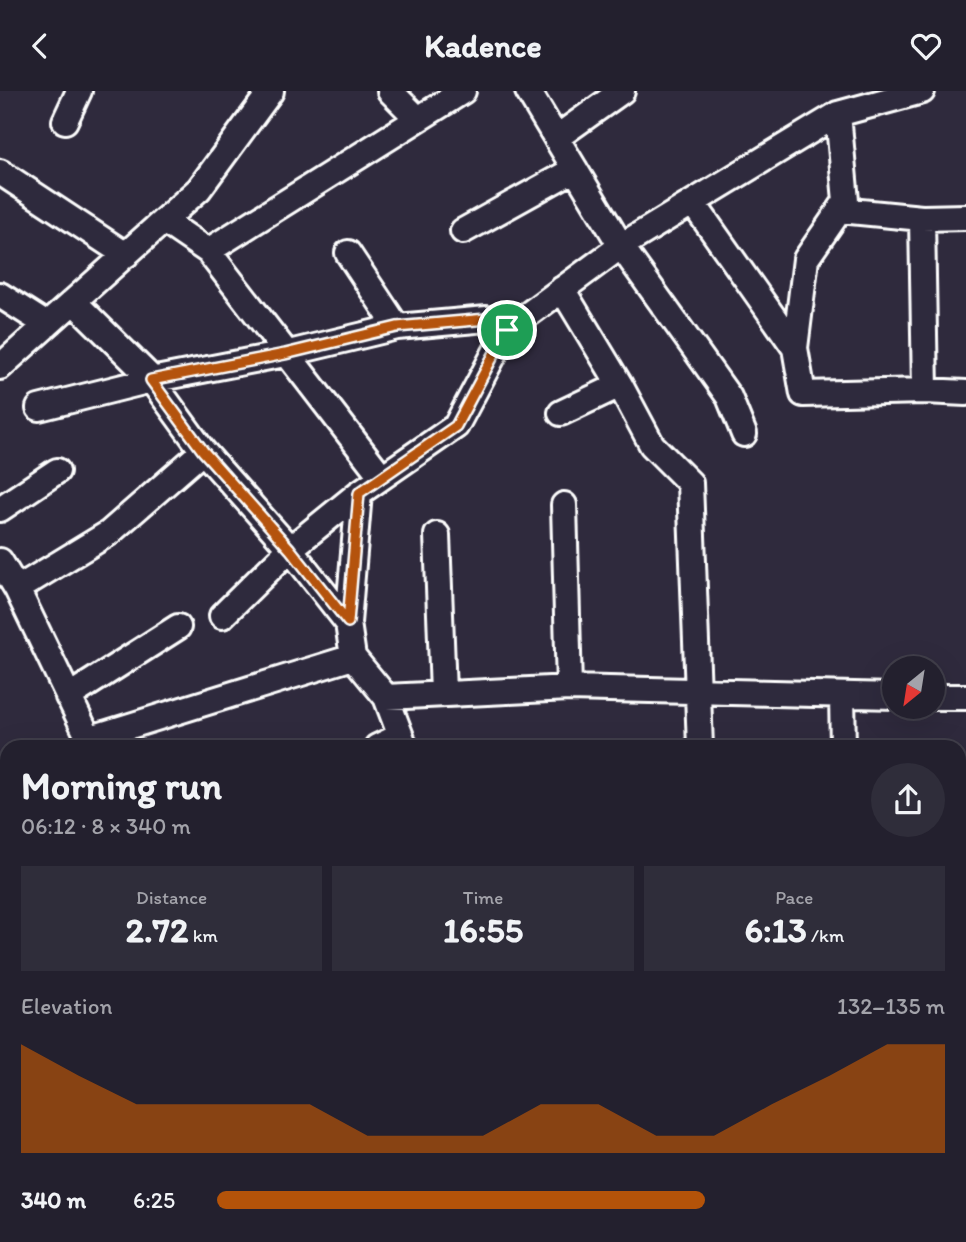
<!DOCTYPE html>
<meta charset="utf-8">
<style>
body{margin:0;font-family:Itim,sans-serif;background:#2f2d3a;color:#f1f3f6;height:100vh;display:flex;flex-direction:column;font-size:26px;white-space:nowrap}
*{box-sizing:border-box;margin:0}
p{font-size:23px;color:#a3a3aa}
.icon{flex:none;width:38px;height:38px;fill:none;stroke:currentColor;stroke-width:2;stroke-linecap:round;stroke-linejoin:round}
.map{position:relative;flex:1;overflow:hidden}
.details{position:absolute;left:0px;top:649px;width:966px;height:502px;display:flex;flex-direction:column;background:#23202e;border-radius:21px 21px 0 0;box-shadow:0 7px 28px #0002,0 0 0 2px #403e4a}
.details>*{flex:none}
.needle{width:46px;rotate:210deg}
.fabs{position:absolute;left:882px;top:565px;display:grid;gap:14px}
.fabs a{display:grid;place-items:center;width:63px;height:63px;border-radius:50%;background:#23202e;box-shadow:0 7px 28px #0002,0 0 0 2px #403e4a;font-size:35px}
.pin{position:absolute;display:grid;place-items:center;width:60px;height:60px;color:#fff;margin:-30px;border:4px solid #fff;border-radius:50%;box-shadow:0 2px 7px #0007}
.round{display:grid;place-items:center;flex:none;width:74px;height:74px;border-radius:37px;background:#2f2d3a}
.summary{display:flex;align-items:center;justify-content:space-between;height:119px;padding:0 21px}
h1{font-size:38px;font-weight:700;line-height:52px}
.metrics{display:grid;grid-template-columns:repeat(3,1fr);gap:10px;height:119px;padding:7px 21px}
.metrics div{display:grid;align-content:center;border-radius:0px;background:#2f2d3a;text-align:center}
.metrics b{font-size:35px;font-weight:700}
.metrics small{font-size:19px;font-weight:400}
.metrics p{font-size:19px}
.chart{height:196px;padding:14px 21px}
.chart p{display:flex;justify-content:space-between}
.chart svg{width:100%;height:126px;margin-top:7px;fill:#b45309;opacity:.7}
ul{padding:0 21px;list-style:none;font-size:23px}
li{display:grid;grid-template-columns:112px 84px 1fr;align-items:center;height:52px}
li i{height:18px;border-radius:9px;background:#b45309}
header{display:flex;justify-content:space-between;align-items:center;height:91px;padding:0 21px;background:#23202e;font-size:32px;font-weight:700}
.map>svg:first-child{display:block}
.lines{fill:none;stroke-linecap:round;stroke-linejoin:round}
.street-casing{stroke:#fff;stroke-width:30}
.street{stroke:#2f2a3d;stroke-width:24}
.route-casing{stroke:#fff;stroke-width:14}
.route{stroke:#b45309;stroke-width:9}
</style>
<header><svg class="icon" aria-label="back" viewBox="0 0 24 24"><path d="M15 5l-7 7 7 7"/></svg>Kadence<svg class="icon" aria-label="heart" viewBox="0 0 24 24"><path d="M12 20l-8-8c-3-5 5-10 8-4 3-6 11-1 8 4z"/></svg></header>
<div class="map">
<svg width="966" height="1151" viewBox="0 0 966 1151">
<rect width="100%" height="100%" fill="#2f2a3d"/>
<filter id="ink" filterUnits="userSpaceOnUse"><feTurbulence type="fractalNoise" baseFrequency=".0143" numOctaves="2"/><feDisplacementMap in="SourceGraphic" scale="14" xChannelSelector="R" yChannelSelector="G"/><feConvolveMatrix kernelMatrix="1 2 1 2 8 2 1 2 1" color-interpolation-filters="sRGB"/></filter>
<g filter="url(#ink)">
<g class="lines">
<!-- street casing -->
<g class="street-casing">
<path id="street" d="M390,0L418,28
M528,0L621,155L729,306L744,343
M838,23L846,110L806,168L795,257L803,303L925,300L966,302
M65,30L79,0
M556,47L622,0
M0,81L126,164
M693,112L795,257
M840,119L922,127L966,126
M922,127L925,300
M164,130L208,160L382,386
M463,140L575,78
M208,160L463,0
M348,162L397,236
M562,198L620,294L652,354L690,392L700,656
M0,204L47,234
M75,212L147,283L203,360L290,458L348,532L353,566L386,606L405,656
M0,276L199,98L271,0
M39,317L151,289L285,263L397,236L487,228L507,239
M561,322L620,294
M564,414L569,597
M0,418L57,380
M437,444L443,602
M0,470L17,498L93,656
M17,498L109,442L203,360
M222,525L290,458L359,402L456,335L507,239L621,155L838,23L922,0
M348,532L359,402
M842,605L843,656
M68,606L178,536
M386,606L569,597L894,605
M933,606H966
M88,648L353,566
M377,656L400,645
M0,760L7,776
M0,909L7,930
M93,1144L96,1151
M215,1144L217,1151
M608,1144L611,1151
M703,1144V1151
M847,1144V1151
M371,1151L387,1144"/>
</g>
<!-- street -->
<use href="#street" class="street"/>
</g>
</g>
<g class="lines" filter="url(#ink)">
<!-- route casing -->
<g class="route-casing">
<path id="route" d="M487,228L507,239L456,335L359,402L348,531L290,458L203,360L151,289L285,263L397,236Z"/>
</g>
<!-- route -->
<use href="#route" class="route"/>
</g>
</svg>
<div class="fabs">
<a><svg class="needle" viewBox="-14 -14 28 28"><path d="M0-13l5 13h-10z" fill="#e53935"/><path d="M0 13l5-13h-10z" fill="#a3a3aa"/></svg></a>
</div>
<div class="pin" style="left:507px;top:239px;background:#1e9e55"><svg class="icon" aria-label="arrive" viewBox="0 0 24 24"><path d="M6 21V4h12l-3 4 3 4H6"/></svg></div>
<section class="details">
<div class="summary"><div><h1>Morning run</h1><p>06:12 · 8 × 340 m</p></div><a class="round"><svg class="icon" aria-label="share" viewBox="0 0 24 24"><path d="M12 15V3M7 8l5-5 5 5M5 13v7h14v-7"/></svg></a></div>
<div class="metrics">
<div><p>Distance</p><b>2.72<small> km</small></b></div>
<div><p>Time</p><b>16:55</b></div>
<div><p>Pace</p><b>6:13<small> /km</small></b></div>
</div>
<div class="chart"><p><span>Elevation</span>132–135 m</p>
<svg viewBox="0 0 160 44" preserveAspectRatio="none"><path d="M0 44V6L10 17L20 27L30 27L40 27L50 27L60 38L70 38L80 38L90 27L100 27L110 38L120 38L130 27L140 17L150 6L160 6V44z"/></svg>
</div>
<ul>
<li><b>340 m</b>6:25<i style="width:67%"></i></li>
</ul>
</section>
</div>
